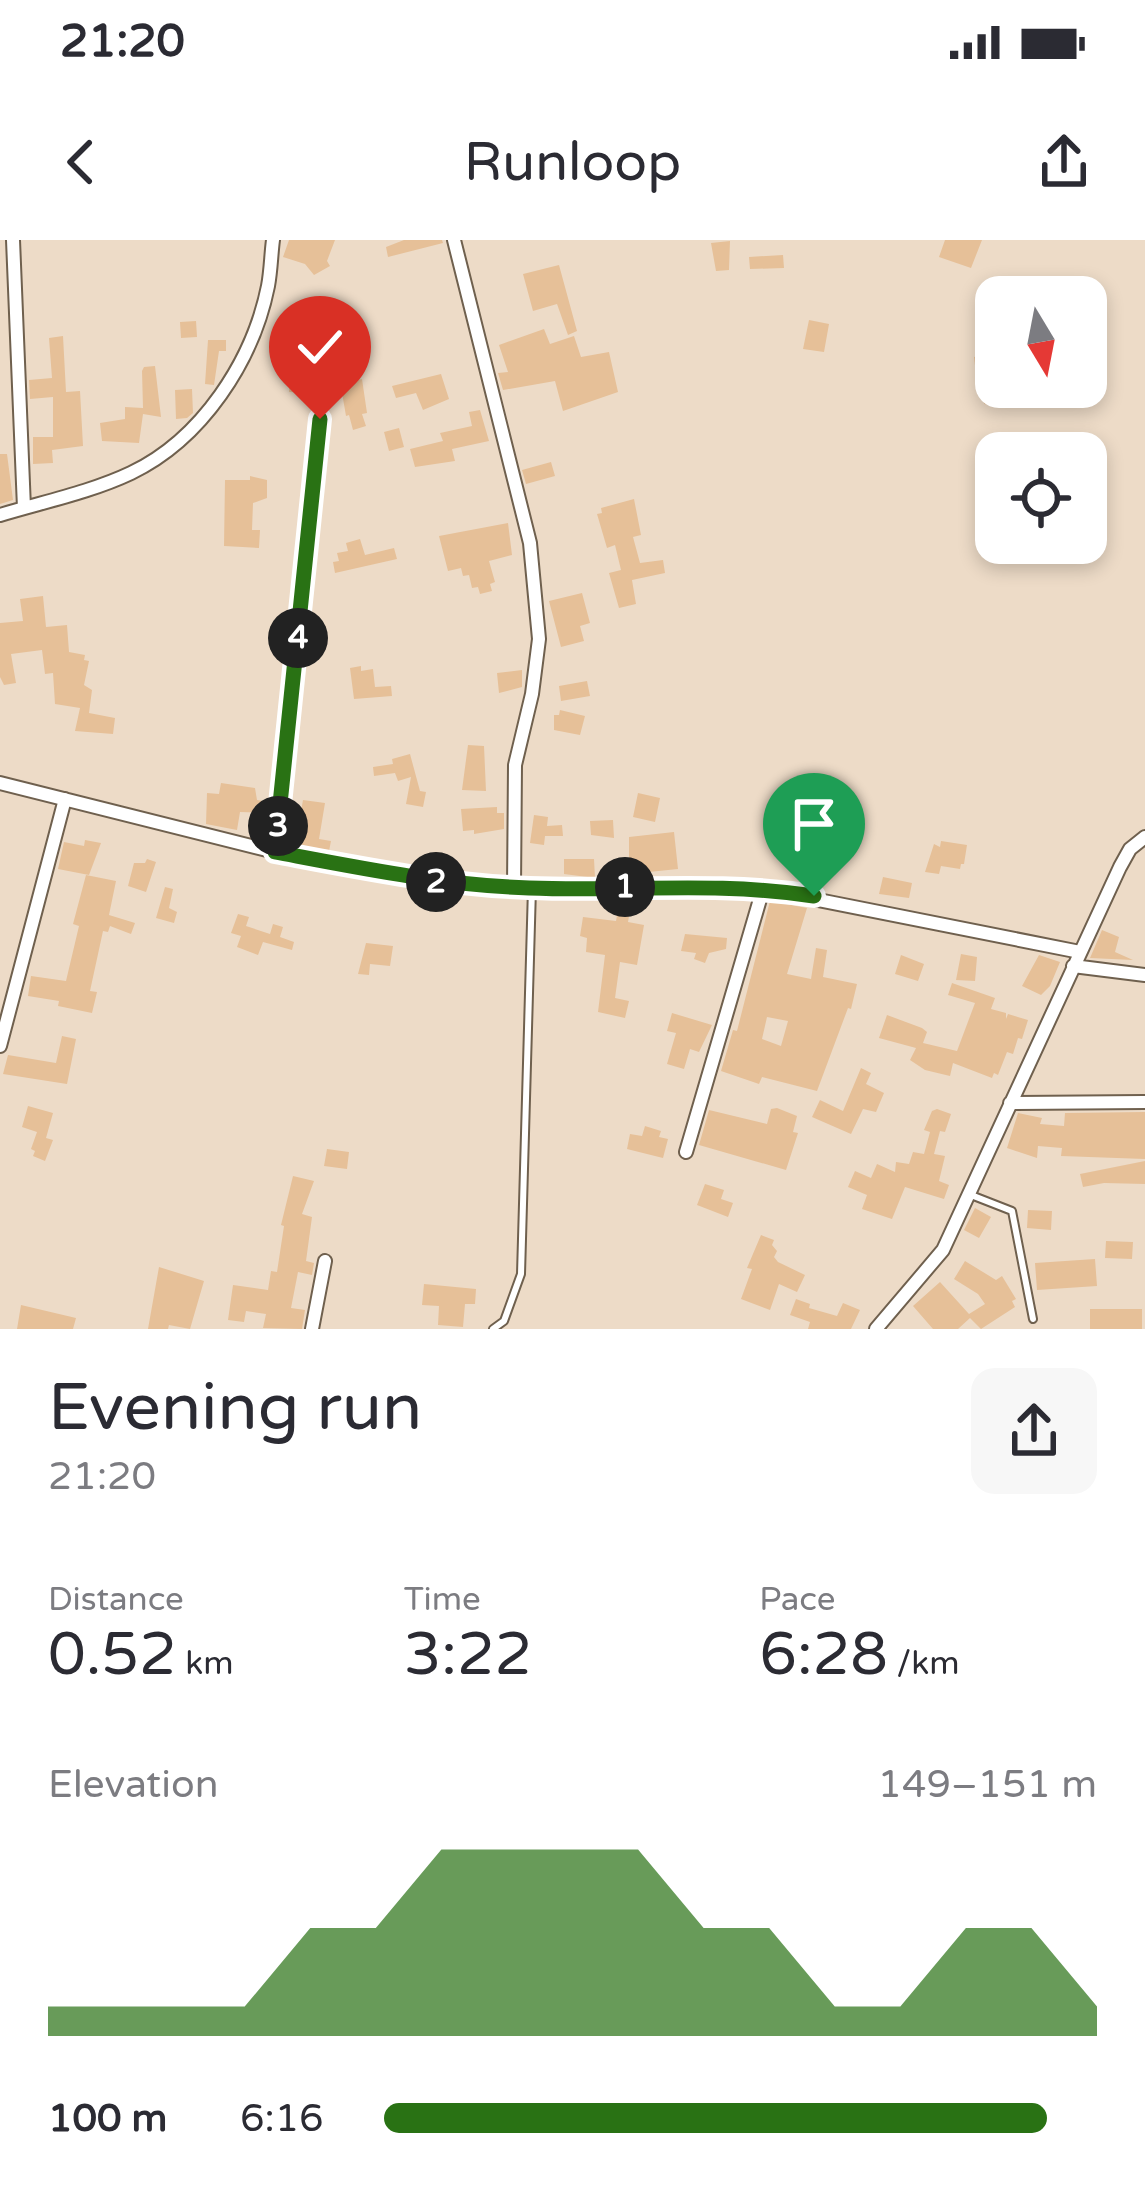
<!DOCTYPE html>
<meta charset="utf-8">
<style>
body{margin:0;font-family:"Varela Round",sans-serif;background:#f7f7f7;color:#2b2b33;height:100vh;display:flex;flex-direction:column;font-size:45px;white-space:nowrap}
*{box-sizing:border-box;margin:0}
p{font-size:39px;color:#7c7c81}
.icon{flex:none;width:66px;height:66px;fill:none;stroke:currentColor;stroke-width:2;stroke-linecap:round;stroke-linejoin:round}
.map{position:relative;height:1089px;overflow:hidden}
.drawer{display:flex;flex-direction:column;background:#fff;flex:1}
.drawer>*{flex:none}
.needle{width:78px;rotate:170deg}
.controls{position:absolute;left:975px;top:36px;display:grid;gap:24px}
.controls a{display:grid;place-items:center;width:132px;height:132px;border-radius:24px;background:#fff;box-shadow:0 6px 18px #0003;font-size:60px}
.pin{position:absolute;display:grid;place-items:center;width:102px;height:102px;color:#fff;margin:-123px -51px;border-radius:50% 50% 50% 0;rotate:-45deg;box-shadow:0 0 12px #0007}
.pin .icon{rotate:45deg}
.km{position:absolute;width:60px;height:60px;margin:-30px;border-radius:50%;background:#222;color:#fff;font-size:33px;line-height:60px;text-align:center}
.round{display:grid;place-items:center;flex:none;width:126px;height:126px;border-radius:24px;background:#f7f7f7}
.head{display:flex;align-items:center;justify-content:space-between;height:204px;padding:0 48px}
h1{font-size:66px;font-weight:600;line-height:90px}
.stats{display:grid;grid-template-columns:repeat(3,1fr);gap:18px;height:204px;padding:12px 48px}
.stats div{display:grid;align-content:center}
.stats b{font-size:60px;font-weight:600}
.stats small{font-size:33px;font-weight:400}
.stats p{font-size:33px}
.chart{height:336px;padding:24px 48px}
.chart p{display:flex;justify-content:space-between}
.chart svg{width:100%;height:216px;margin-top:12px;fill:#297214;opacity:.7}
ul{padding:0 48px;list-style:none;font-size:39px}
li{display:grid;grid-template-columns:192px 144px 1fr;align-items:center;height:90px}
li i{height:30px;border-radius:15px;background:#297214}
.status{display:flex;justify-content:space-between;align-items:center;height:84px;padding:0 60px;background:#fff;direction:ltr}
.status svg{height:33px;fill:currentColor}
header{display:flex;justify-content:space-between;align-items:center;height:156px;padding:0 48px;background:#fff;font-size:54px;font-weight:600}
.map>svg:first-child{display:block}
.building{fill:#e6c098;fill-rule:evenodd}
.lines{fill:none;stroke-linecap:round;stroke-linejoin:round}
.lane-casing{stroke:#6f604e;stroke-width:10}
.street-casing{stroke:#6f604e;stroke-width:16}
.lane{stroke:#fff;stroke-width:6}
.street{stroke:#fff;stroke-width:12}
.route-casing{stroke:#fff;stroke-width:24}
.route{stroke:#297214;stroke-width:15}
</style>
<div class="status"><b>21:20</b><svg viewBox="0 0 49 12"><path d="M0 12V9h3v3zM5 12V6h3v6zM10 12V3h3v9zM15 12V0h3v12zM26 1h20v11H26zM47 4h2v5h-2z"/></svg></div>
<header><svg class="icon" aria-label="back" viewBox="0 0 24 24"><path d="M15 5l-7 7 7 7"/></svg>Runloop<svg class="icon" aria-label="share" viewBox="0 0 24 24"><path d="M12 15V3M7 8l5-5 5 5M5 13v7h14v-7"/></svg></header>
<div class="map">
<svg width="1145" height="1089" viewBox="0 0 1145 1089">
<rect width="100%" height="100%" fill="#eddbc7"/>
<!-- building -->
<path class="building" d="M289,0H335L327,21L330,26L314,35L305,24L283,17Z
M404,0H442L443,3L388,17L386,7Z
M945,0H982L971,28L939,17Z
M730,1L729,30L716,31L711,3Z
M783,15L784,28L750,29L749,17Z
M559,25L577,91L568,95L557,64L533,71L523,34Z
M809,80L829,84L824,112L803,109Z
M196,81L197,97L181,98L180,82Z
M544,89L550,104L574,96L581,117L609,112L618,152L563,171L555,141L503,150L498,133L508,132L499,105Z
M63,96L66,152L80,151L83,206L52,210L53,223L33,224V197H53V157L30,159L29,140L52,138L49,98Z
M208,100H226V111H219L214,145L205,144Z
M996,113V147H1009L1008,154L1014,156L1012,168L984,164L987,134H976L974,117Z
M155,126L161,177L143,174L139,203L102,201L100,183L125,179V167L143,168L142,131L144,127Z
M290,126L319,127L318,153L289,152Z
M356,130L358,140L362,139L367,173L362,174L366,186L353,190L349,175L346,176L339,135Z
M441,134L449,159L423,170L416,153L396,158L392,146Z
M192,149L193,173L187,178L176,179L175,150Z
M480,170L489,201L452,209L455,221L415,227L410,209L443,201L440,193L472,186L469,172Z
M399,188L404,207L389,211L384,192Z
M0,214H7L13,260L0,264Z
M551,222L555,236L526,244L522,230Z
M250,236L267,240V258L253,263L252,290H260L259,308L224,306L225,240H250Z
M634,259L641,295L633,297L640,323L663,320L665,333L632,340L636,364L619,368L609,333L621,330L615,305L607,308L597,274L602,273L601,268Z
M508,283L512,315L489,321L495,342L490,344L492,351L480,354L478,347L472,348L469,335L463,336L461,328L448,331L439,296Z
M360,299L365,315L394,308L397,319L335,333L333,322L339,321L337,313L348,311L346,303Z
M582,353L590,383L580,386L584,401L561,407L549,361Z
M43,356L46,387L67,385L69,412L85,415L84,420L89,421L84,445L92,450L89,473L115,478L113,494L75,491L80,468L55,464L53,433L45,434L42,410L11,414L16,443L4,445L0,437V383L23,381L20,359Z
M361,426V431L373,429L375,447L391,446L392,456L354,459L350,428Z
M522,430V447L499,453L497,433Z
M587,441L590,456L561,461L559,446Z
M560,470L585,476L580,495L554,490V475H559Z
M468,505L484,506L486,551L462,550Z
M410,514L420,551L426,552L423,567L406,564L411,537L398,541L395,533L374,536L373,527L393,524L392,519Z
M221,543L255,548L257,560L270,562L268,573L240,572L237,590L206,584L207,553L219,554Z
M638,553L660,558L655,582L633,577Z
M303,560L325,563L319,599L331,601L329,611L295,605Z
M497,567V573H504V589L474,594V590L463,591L461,569Z
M534,575L548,577L547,586L562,585L563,596H545L544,605L530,603Z
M613,580L614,598L591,595L590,581Z
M674,592L678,629L629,634V597Z
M85,600L101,603L89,635L58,629L64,602L84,606Z
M941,601L967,605L964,624H961L960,629L941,626L939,634L925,632L934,604L940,607Z
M147,619L156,622L146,652L128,646L134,623H145Z
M564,619H594L595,638L564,634Z
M86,635L116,641L109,675L135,683L131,694L110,686L108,692L103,691L90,751L97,752L92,773L58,766L59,761L28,756L31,736L66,741L79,686L73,684Z
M883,637L912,643L909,658L879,654Z
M165,647L173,649L169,668L177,672L174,683L156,678Z
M620,659H632L628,682L644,685L637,725L620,722L615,758L629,761L625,778L598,772L605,715L586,712L587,698L580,696L583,677L616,681Z
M770,661L807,668L787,734L811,739L816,708L827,710L823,737L857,744L851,769L848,768L817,851L762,837L759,844L721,831L733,790L737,791ZM767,777L788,781L781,806L762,799Z
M238,674L249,677L246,686L270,694L273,684L283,687L280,697L294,702L292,710L263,702L258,715L237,707L241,696L231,693Z
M1102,690L1119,697L1115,712L1133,720L1090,718Z
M685,694L727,698L726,709L709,713L705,723L694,719L696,713L681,711Z
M366,703L393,706L390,726L370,724L369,735L358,734Z
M961,714L977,717L975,741L956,740Z
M901,715L924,724L918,741L895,734Z
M1039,715L1060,722L1050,746L1041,755L1022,746Z
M952,743L995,758L991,769L1006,773V779L1008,774L1028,780L1022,799L1018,798L1013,814L1007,812L998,835L994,833L992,838L953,823L950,836L925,830L910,820L916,808L879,798L887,775L922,788L927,792L923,803L957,811L975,763L948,755Z
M672,773L712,785L699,812L690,809L684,829L667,824L676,793L667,791Z
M62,796L76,799L67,844L3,834L8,815L56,823Z
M861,828L871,833L866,844L884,853L876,872L863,869L851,894L812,877L820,860L843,871Z
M28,866L53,873L46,898L53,900L45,921L33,916L35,911L31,909L37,892L22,887Z
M777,868L797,876L793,892L798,893L786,930L699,905L709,870L767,884L771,869Z
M937,869L951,874L945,892L940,891L934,914L945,916L939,941L949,945L944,959L905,947L892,979L862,969L867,955L848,947L855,931L871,938L877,924L895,932L896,922L909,924L913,912L924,914L930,892L924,890L932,871Z
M1145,872V919L1061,916L1062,908L1038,906L1037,918L1007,908L1018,873L1042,878L1040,884L1064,886L1065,873Z
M645,886L661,891L659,897L668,899L663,918L627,909L630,894L642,896Z
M327,909L349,912L347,929L324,926Z
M1145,921V944L1104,943L1083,947L1080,934Z
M293,936L314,941L302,974L312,977L306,1021L314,1023L312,1035L298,1032L291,1068L305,1070L302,1089L263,1088L266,1074L246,1071L244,1082L228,1080L233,1045L268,1050L271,1031L277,1032L284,986L281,985Z
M705,944L724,950L721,959L733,963L728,977L697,965Z
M975,968L991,977L979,998L964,990Z
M1028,970L1052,971L1051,990L1027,988Z
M761,995L774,1000L772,1005L777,1011L774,1017L778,1022L805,1035L797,1052L779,1044L770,1070L741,1059L752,1029L747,1028Z
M1106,1001L1133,1002L1132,1019L1105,1018Z
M1095,1019L1097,1046L1037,1050L1035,1023Z
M965,1021L996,1040L1002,1036L1016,1059L1012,1061L1015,1067L981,1089L970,1078L958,1089H933L913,1066L940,1042L969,1074L985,1064L978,1054L954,1039Z
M159,1027L204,1041L190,1089L169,1085L168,1089H148Z
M424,1044L476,1049L475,1064H465L463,1087L438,1085L439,1066L422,1065Z
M796,1059L810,1064L809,1068L837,1076L843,1063L860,1070L851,1089H808L810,1082L790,1075Z
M21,1065L76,1078L73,1089H17Z
M1090,1069H1142V1089H1090Z"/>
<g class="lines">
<!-- lane casing -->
<g class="lane-casing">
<path id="lane" d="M971,955L1012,971L1033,1079
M493,1089L504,1081L521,1034L532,648"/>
</g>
<!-- street casing -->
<g class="street-casing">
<path id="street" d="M13,0L24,268
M454,0L530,303L539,399L532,454L515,525L514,647
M0,275C43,262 91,252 131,233C202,199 253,121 268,46C271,30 271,15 273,0
M0,543L275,612L443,643L532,648L763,649L1080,712
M275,612L320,179
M1073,726L1145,735
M0,806L65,559
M1010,863L1145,862
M686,912L763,649
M312,1089L325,1021
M876,1089L943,1010L1120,627L1130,609L1145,597"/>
</g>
<!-- lane -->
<use href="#lane" class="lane"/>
<!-- street -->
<use href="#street" class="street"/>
</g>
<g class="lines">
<!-- route casing -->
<g class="route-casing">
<path id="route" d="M320,179L275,612C360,628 443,645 529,648C627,652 715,641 814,656"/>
</g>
<!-- route -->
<use href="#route" class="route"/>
</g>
</svg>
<div class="controls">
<a><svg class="needle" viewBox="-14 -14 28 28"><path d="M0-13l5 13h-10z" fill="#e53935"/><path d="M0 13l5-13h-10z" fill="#7c7c81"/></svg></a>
<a><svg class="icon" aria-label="locate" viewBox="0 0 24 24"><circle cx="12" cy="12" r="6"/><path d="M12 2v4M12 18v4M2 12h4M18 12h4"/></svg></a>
</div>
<div class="pin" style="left:814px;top:656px;background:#1e9e55"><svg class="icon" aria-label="arrive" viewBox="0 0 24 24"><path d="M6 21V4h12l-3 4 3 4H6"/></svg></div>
<div class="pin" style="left:320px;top:179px;background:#d93025"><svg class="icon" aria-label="check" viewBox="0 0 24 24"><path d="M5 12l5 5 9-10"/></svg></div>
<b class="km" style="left:625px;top:647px">1</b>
<b class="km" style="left:436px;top:642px">2</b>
<b class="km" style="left:278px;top:586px">3</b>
<b class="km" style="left:298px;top:398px">4</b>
</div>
<section class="drawer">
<div class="head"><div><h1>Evening run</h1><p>21:20</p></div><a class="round"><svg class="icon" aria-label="share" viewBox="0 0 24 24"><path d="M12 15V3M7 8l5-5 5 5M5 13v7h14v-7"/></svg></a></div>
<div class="stats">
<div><p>Distance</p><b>0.52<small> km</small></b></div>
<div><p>Time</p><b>3:22</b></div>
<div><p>Pace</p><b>6:28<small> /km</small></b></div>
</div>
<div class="chart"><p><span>Elevation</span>149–151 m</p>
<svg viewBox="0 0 160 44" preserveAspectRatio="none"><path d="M0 44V38L10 38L20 38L30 38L40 22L50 22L60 6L70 6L80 6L90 6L100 22L110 22L120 38L130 38L140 22L150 22L160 38V44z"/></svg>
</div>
<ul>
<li><b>100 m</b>6:16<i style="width:93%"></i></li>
</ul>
</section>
